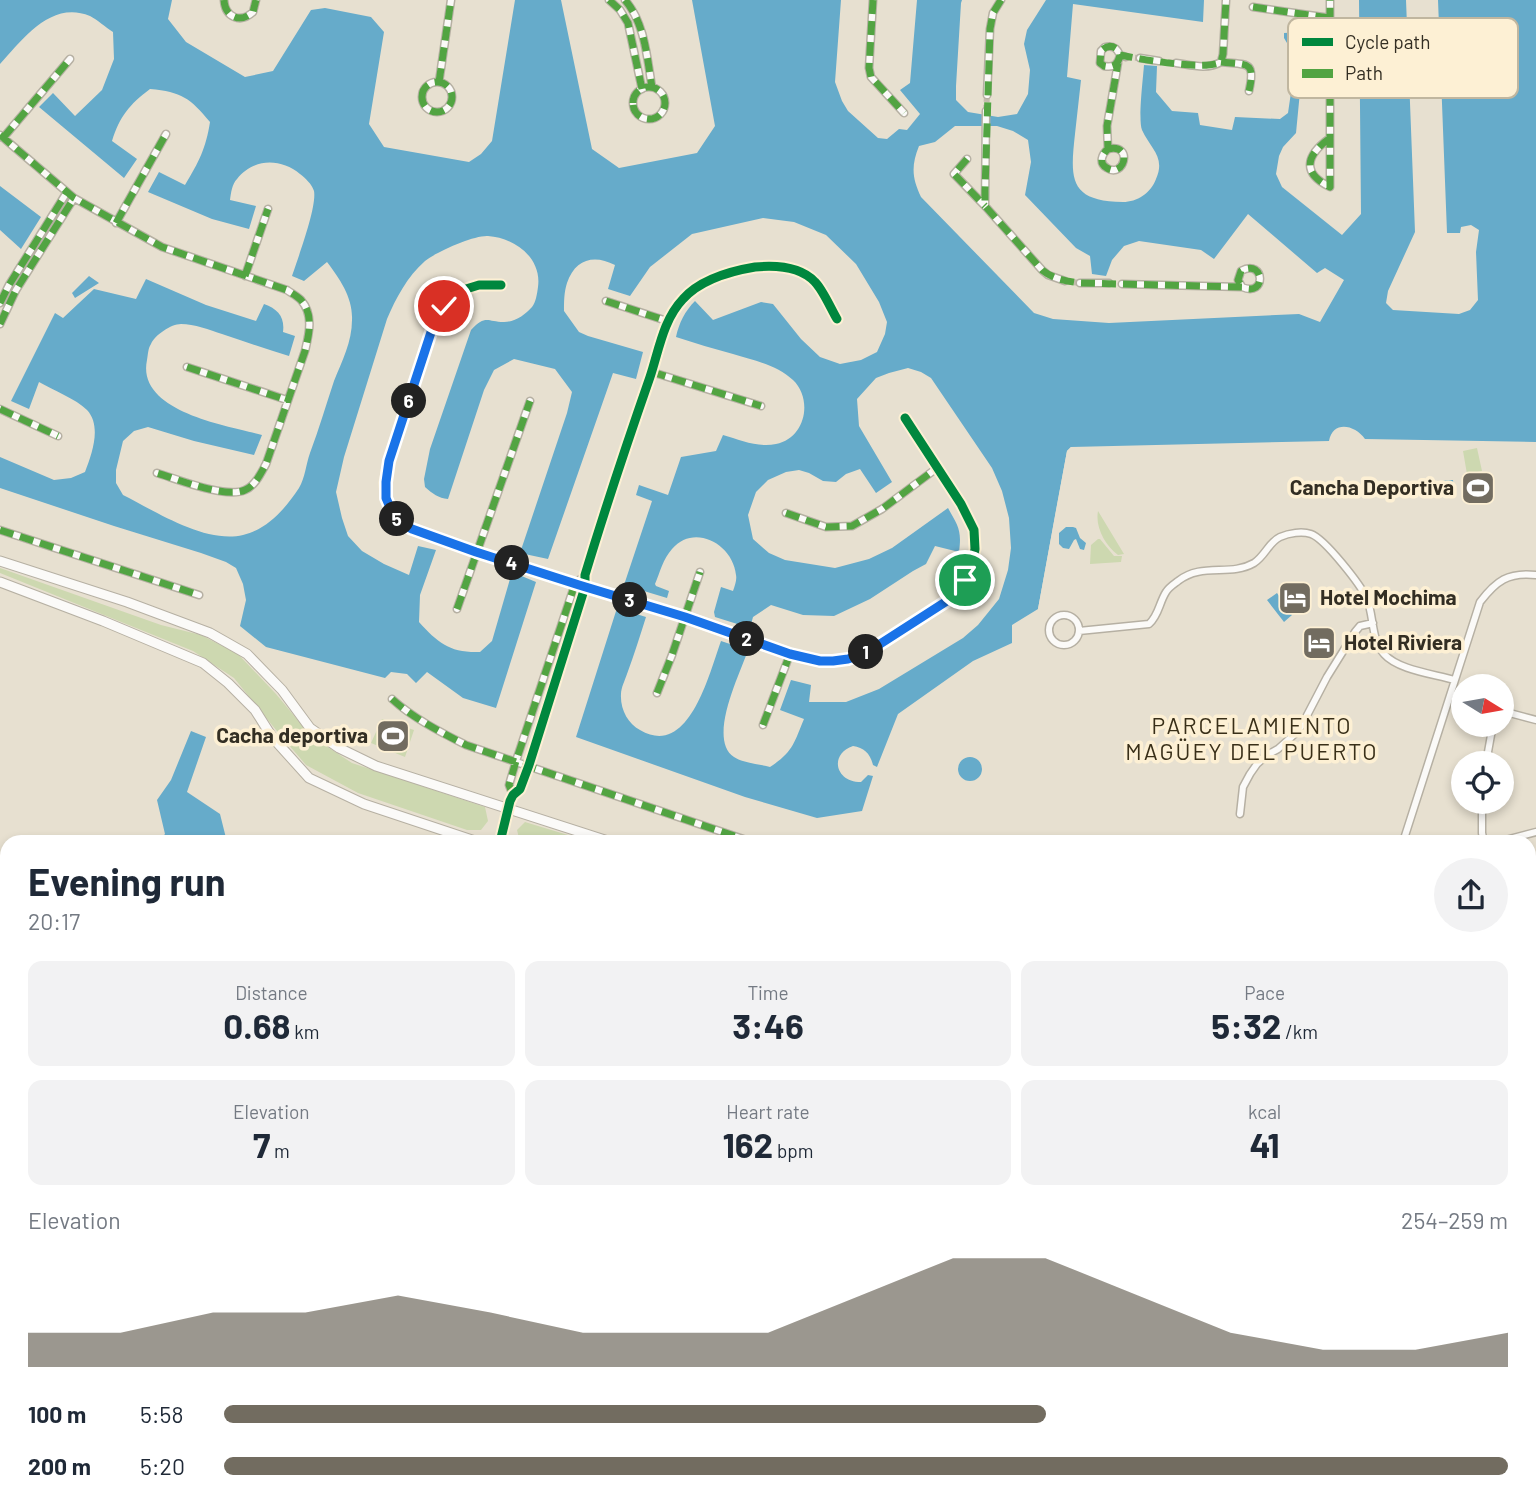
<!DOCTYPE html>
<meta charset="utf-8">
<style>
body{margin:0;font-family:Barlow,sans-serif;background:#f2f2f3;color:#1f2937;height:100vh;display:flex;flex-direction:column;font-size:26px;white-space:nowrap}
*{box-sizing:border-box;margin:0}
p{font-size:23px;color:#747a83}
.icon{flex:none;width:38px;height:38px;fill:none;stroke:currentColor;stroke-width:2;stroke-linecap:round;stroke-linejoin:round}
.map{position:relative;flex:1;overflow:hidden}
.side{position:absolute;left:0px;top:835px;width:1536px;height:674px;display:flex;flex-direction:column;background:#fff;border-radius:21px 21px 0 0;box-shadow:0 4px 10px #0003}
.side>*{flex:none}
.needle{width:46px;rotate:101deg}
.controls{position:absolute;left:1451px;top:674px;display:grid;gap:14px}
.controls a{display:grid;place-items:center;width:63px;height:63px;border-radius:50%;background:#fff;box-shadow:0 4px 10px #0003;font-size:35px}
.pin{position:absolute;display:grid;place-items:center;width:60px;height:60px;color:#fff;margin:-30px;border:4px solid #fff;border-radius:50%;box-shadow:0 2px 7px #0007}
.km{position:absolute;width:35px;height:35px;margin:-18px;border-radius:50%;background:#222;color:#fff;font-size:19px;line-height:35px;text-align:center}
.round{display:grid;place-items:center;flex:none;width:74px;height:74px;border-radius:37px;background:#f2f2f3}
.summary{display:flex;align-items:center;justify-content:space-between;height:119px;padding:0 28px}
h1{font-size:38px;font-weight:700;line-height:52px}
.stats{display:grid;grid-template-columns:repeat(3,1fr);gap:10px;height:119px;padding:7px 28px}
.stats div{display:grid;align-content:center;border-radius:14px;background:#f2f2f3;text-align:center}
.stats b{font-size:35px;font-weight:700}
.stats small{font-size:19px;font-weight:400}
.stats p{font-size:19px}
.chart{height:196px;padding:14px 28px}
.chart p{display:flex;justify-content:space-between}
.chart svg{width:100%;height:126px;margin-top:7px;fill:#726c60;opacity:.7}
ul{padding:0 28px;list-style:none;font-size:23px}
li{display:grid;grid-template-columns:112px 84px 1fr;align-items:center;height:52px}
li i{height:18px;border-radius:9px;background:#726c60}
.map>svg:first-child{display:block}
.green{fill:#cdd8b0}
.water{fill:#66abca;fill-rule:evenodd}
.pier{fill:#e7e0d0}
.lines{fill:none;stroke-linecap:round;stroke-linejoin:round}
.street-tunnel{stroke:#c3bcad;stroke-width:6;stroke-dasharray:6 3;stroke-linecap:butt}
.street-casing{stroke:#b6b0a3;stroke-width:9}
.secondary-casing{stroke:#b6b0a3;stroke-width:11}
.street{stroke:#fbfaf8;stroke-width:6}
.secondary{stroke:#fbfaf8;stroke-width:9}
.quiet{stroke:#52a442;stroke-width:7;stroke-dasharray:14 7;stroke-linecap:butt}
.cycleway-casing{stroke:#fdf0d4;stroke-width:13}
.cycleway{stroke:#00873e;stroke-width:9}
.route-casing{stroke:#fff;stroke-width:14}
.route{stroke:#1a73e8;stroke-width:9}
.labels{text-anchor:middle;stroke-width:7;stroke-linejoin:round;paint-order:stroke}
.poi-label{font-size:21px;font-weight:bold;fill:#332e23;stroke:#fdf0d4;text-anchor:end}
.neighbourhood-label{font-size:23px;letter-spacing:2px;fill:#392f18;stroke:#fdf0d4}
.key{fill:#fdf0d4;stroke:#c0b69f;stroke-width:2}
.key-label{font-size:19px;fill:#332e23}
</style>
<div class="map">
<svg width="1536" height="1508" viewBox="0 0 1536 1508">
<rect width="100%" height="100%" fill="#e7e0d0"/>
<!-- green -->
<path class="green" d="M1477,448L1482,471L1467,474L1463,451Z
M1483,474L1487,498L1472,501L1468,477Z
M1098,511L1124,554L1118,555C1105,545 1095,527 1098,511Z
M1098,539H1100L1114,556H1122L1121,562L1090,564L1091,545Z
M0,568L161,625L201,635L238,654L276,694L311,736L352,763L485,807L488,821L481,830H467L358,793L306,765L276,730L234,678L193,651L0,573Z
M382,719L414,730L405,757L371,743Z
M525,822L591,842H520L517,830Z
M1530,1149L1536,1150V1180L1530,1181Z"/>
<!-- water -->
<path class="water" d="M0,0H172L168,19L186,42L245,77L273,71L311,10L325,8L371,17L384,32L369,124L384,147L469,162L481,154L492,141L515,0H561L592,149L619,168L697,153L715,126L692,0H841L835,82L842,101L848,111L878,138L887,139L899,129L907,130L920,114L900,90L910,83L917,0H962L961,3L956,86V100L968,112L998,117L1017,114L1028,94L1030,70L1024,44L1027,30L1046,0H1204L1203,22L1073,4L1067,77L1081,80C1079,98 1077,116 1075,134C1070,179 1069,201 1123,202C1137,202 1151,193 1156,179C1166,157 1150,148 1142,130C1138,120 1143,79 1144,65L1157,66L1156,92L1172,111L1198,113L1200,125L1232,130L1235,117L1280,119L1288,113L1296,58L1284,38V33L1322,31L1323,39L1305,40L1296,133L1283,147L1279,156L1276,174L1282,187L1342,235L1361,214L1359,0H1406L1415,232L1388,291L1386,303L1393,310L1459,314L1470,310L1478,300L1476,252L1479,230L1471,225L1461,227L1460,233H1447L1438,0H1536V442L1365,439C1355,425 1333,420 1329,441L1071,447L1067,451L1038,609L1012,625V643L973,661L898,714L877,767L873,765C870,753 864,748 853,746C829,754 835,782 861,782L868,775L873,776L862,811L817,818L745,797L576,737L617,608L646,617C640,636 634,655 627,674C625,680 621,688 621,694C620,709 628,724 640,730C689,759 709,674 721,641L748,650C740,674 707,739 734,757C743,763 759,764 770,767C793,752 794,743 804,719L780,710L791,680L811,685L809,702H846L879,689L963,638L978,625L999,599L1008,570L1011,548L1009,518L1002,491L992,468L931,378L921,372L908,368L889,373L876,378L857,399L859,426L892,482L876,493L860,469L846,474L836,482L823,481L809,473L799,470L786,472L768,480L756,492L748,515L753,539L769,553L785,560L835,568L869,559L892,548L948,508C958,526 962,530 959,552L935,546L926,564L913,571L870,599L834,616L803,615L771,605L753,617L750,628L715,617L714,612L721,587L733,591C735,585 737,580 736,575C733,544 694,523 672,549C663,559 660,572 655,584L656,586L669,591L667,598L624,585L652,501L636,495L639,485L668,495L681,457L716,451L723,435C740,440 759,448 776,444C806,438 813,399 793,380C777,365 753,360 733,354C714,349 695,343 676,337C679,323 685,311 695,301L713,320L761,302L773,304L801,339L820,357L840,364L861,360L877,352L885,334L887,322L879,302L856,264L826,235L794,222L763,218L692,234L650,267L630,296L608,289L615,265C594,254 575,259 567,283C564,292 564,302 564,311L579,332L588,336L643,352L636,379L613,373L548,559L520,553L567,413L572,392L555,369L514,359L494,370L484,390L448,499C438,498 433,494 425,487L424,479L430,449L471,330C486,314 487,322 504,322C515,322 525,315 532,307C536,302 537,294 538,287C542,258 515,238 488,236C474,235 436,252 425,261C407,277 396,298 387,319L344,457L336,492L342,518L348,536L362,551L384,564L409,575L418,546L436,550L420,595L419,622C438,643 450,653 480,652L492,641L512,572L536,582L496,708L463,698L427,672L416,683L407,674L391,672L385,678L266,647L240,626L246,600L243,584L236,568L226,562L201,553L114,526L0,488V457L54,480L71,478L85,472C92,454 102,426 87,410C76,399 53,390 39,382L29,409L11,401L55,313L63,318L94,289L136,299L146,279L206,305L256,321L264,304C278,309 285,317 283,332L295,336L289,356C267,349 245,342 222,334C210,330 194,324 181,324C171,324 155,335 151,344C148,348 148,355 147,360C136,412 228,426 262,435L254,455L194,441L148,427L134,431L123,441L116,470V483L123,495C155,511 205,544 243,535C268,529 285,509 299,488C305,478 306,464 310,453C319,429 326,405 334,381C342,361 352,342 352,320C353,298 340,279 327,262L304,281L292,276C298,258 317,207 314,191C312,184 305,178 300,174C281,158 253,158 237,179C232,184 231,193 230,200L256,206L249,229L212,219L148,192L159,172L185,185C199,162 206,148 210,122C190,98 182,92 150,89C129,105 120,116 112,141L137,159L124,178L39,107L53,93L75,116L102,90L114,59L113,32C105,27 98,20 90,16C51,0 23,39 0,64ZM955,126H997L1013,131L1028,140L1031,162L1025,195L1076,248L1090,256L1092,274L1106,276L1112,260L1124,246L1139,241L1201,250L1214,259L1248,214L1317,273L1325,268L1344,280L1320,322L1299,314L1109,323L1053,319L1034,313L921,197C912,178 911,166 919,146L935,142Z
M0,186L41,217L21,249L0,230Z
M89,276L99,283L75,298L72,293Z
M1453,480L1454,495H1442L1438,492L1432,495L1425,491V486L1430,481L1437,484L1442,481Z
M1066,527H1073L1076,528L1080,538L1086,543L1084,550L1080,549L1076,539L1074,540L1069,549L1063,548L1059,544V533Z
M1277,593L1292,615L1284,622L1267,600Z
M191,731L206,737L187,792L220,814L227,842H158L165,834L157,800L171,780Z
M958 769a12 12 0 1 1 24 0a12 12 0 1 1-24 0Z
M7,931V1502H874V1508H0V933Z"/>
<!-- pier -->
<path class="pier" d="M1071,447H1098L1099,449L1073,450L1070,452L1040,612L1038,609L1056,510L1067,451Z"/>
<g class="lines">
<!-- street-tunnel -->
<path class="street-tunnel" d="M1126,57L1140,58
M1159,61L1176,63
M986,111L987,95
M1065,281L1080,283"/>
<!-- street casing -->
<g class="street-casing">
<path id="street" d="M224,0C225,17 240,24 253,12L256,0
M609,0L620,10L628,23L642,89
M625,0C645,23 647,58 652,87
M873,0L869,68L871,77L904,113
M1253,7L1330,18
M1120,55C1118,65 1113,68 1104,66L1100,63L1101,51L1105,47C1113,45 1117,48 1120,55L1126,57
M1140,58L1159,61
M1221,62C1247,65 1256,60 1249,91
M1176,63C1191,65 1207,70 1221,62L1223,54L1226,0
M422 97a15 15 0 1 1 30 0a15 15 0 1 1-30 0Z
M439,82L451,0
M633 103a16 16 0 1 1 32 0a16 16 0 1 1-32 0Z
M987,95L990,29L993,13L1001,0
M986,111L985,206L1042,270L1048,275L1065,281
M0,135L74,198L162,247L287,290C291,293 297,296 301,300C314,315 309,334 305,351L266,464C261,473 255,486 245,490C226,499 177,479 157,473
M3,138L70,59
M1330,138C1306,155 1301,173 1330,187V0
M1108,149C1134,143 1124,179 1107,168C1098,163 1102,154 1108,149L1107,126L1118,63
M967,159L954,174L985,206
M116,223L166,134
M245,276L268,209
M1080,283H1109
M1122,284L1242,287C1267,298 1265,258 1241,271L1238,280L1242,287
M501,285H479L466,289L453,296L436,317L389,461L385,483L386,498L392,512L401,523L412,529L476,552L579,585L685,617L790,654L820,661H833L848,659L866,653L950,599L965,580L972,564L975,549L974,530L961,504L905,418
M606,301L667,321
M0,303L9,285L67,192
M0,324L16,290L74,198
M187,367L287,400
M652,372L761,406
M0,409L58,436
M786,513L826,527L852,526L882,509L937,468
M0,530L199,595
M457,609L530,401
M1049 630a15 15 0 1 1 30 0a15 15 0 1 1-30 0Z
M1079,631L1149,624C1159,615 1159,603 1166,592C1169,587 1174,584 1178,581C1202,562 1230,577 1254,563C1265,556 1269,542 1280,537C1289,533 1302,531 1311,534C1325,539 1361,585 1367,599C1374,616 1371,640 1384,654C1398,670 1434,674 1454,680
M657,693L672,655L700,572
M392,699C413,718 440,732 466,745L752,842
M1502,711L1536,720
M763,725L790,654
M1486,763L1493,724
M513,795L509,785L516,761L575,584L585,575
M1482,802V833L1484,842
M1240,814L1243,787L1250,774L1257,764L1267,755L1278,749L1297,732L1302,725L1327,677L1355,632L1360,626L1373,623
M500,842L510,801L513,795L520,789L529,765L585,587V575C605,509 627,443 650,377C659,350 663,320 683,299C700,280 731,271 755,267C776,265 800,266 815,282C823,290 831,309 837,319
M1403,842L1480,602C1496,581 1508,572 1536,575
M1498,842L1536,832
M1530,903L1536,901
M1533,955L1536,957
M1530,1307L1536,1306
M1530,1429L1536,1428
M1268,1502L1269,1508
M1401,1502L1403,1508"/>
</g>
<!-- secondary casing -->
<g class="secondary-casing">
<path id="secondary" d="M0,561L127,602L210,633L247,654L282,690L310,728L339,748L376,766L611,842
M0,582L103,621L203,663L228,683L255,710L272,737L309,778L364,804L478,842
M1530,1138L1536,1139
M1530,1187L1536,1189"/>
</g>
<!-- street -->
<use href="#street" class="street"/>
<!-- secondary -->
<use href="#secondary" class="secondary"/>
<!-- quiet -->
<path class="quiet" d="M224,0C225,17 240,24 253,12L256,0
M609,0L620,10L628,23L642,89
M625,0C645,23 647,58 652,87
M873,0L869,68L871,77L904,113
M1001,0L993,13L990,29L985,191V206L1042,270C1053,279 1066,281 1080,283L1242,287C1267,298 1265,258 1241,271L1238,280L1242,287
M1253,7L1330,18
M1120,55C1118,65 1113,68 1104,66L1100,63L1101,51C1107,45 1112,45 1118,50L1120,55C1140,59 1205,71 1221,62L1223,54L1226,0
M1221,62C1247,65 1256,60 1249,91
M422 97a15 15 0 1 1 30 0a15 15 0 1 1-30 0Z
M439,82L451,0
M633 103a16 16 0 1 1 32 0a16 16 0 1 1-32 0Z
M0,135L74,198L162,247L287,290C291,293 297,296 301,300C314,315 309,334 305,351L266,464C261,473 255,486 245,490C226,499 177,479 157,473
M3,138L70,59
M1330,138C1306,155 1301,173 1330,187V0
M1108,149C1134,143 1124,179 1107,168C1098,163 1102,154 1108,149L1107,126L1118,63
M967,159L954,174L985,206
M116,223L166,134
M245,276L268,209
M606,301L667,321
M0,303L9,285L67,192
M0,324L16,290L74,198
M187,367L287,400
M652,372L761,406
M0,409L58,436
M786,513L826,527L852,526L882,509L937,468
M0,530L199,595
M457,609L530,401
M657,693L672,655L700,572
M392,699C413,718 440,732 466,745L752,842
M763,725L790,654
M513,795L509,785L516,761L575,584L579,580"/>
<!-- cycleway casing -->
<g class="cycleway-casing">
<path id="cycleway" d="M501,285H479L466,289L453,296L436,317L389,461L385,483L386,498L392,512L401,523L412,529L476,552L579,585L685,617L790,654L820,661H833L848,659L866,653L950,599L965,580L972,564L975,549L974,530L961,504L905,418
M500,842L510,801L513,795L520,789L529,765L585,587V575C605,509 627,443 650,377C659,350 663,320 683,299C700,280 731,271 755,267C776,265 800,266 815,282C823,290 831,309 837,319"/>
</g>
<!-- cycleway -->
<use href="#cycleway" class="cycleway"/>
</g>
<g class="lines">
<!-- route casing -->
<g class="route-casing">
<path id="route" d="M444,306L436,317L389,461L386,482V498L392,512L401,523L412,529L476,552L579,585L685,617L790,654L820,661H833L848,659L866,653L950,599L965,580"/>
</g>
<!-- route -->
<use href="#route" class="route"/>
</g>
<!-- icons -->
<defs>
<g id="stadium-square" transform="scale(1.75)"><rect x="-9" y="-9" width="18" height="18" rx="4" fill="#726c60" stroke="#fdf0d4"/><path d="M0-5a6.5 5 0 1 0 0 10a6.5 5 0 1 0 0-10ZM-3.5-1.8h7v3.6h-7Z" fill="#fff"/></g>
<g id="hotel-square" transform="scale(1.75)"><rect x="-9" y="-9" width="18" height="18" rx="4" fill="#726c60" stroke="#fdf0d4"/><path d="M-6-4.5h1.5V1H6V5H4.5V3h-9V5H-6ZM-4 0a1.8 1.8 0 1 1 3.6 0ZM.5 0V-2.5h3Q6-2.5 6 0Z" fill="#fff"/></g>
</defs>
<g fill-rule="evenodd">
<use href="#stadium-square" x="1478" y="488"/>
<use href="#hotel-square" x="1295" y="598"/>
<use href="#hotel-square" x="1319" y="643"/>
<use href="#stadium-square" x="393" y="736"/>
</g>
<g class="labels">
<!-- poi labels -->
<g class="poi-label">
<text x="1454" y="495">Cancha Deportiva</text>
<text x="1320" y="605" text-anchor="start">Hotel Mochima</text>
<text x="1344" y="650" text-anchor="start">Hotel Riviera</text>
<text x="368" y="743">Cacha deportiva</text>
</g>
<!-- neighbourhood labels -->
<g class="neighbourhood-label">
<text x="1252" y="734">PARCELAMIENTO<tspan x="1252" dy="26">MAGÜEY DEL PUERTO</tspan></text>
</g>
</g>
<!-- legend -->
<rect x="1288" y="18" width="230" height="80" rx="10" class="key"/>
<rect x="1302" y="38" width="31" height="8" fill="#00873e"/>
<rect x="1302" y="69" width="31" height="9" fill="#52a442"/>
<g class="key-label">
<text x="1345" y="49">Cycle path</text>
<text x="1345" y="80">Path</text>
</g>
</svg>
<div class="controls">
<a><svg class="needle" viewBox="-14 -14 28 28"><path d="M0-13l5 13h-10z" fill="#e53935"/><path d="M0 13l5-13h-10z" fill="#747a83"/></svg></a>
<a><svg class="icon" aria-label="locate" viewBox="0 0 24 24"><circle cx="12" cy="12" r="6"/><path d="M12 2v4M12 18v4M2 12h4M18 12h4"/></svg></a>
</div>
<div class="pin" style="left:965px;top:580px;background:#1e9e55"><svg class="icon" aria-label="arrive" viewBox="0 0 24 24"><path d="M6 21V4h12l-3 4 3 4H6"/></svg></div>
<div class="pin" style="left:444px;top:306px;background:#d93025"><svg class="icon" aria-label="check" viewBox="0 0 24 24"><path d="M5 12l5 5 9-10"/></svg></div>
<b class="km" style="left:866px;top:652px">1</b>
<b class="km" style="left:747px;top:639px">2</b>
<b class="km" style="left:630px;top:600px">3</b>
<b class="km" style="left:512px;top:563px">4</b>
<b class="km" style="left:397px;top:519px">5</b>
<b class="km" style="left:409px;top:401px">6</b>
<section class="side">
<div class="summary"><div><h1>Evening run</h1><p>20:17</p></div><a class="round"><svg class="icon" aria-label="share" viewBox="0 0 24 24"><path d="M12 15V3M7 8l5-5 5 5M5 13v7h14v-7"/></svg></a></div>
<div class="stats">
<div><p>Distance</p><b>0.68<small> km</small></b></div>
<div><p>Time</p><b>3:46</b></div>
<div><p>Pace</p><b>5:32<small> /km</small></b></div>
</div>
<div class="stats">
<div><p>Elevation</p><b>7<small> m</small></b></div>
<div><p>Heart rate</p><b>162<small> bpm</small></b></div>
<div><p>kcal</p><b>41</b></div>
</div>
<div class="chart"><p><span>Elevation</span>254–259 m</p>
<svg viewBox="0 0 160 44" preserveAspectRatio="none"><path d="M0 44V32L10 32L20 25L30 25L40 19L50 25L60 32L70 32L80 32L90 19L100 6L110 6L120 19L130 32L140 38L150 38L160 32V44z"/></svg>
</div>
<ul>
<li><b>100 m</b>5:58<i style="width:64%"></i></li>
<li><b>200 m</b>5:20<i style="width:100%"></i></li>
</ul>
</section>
</div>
